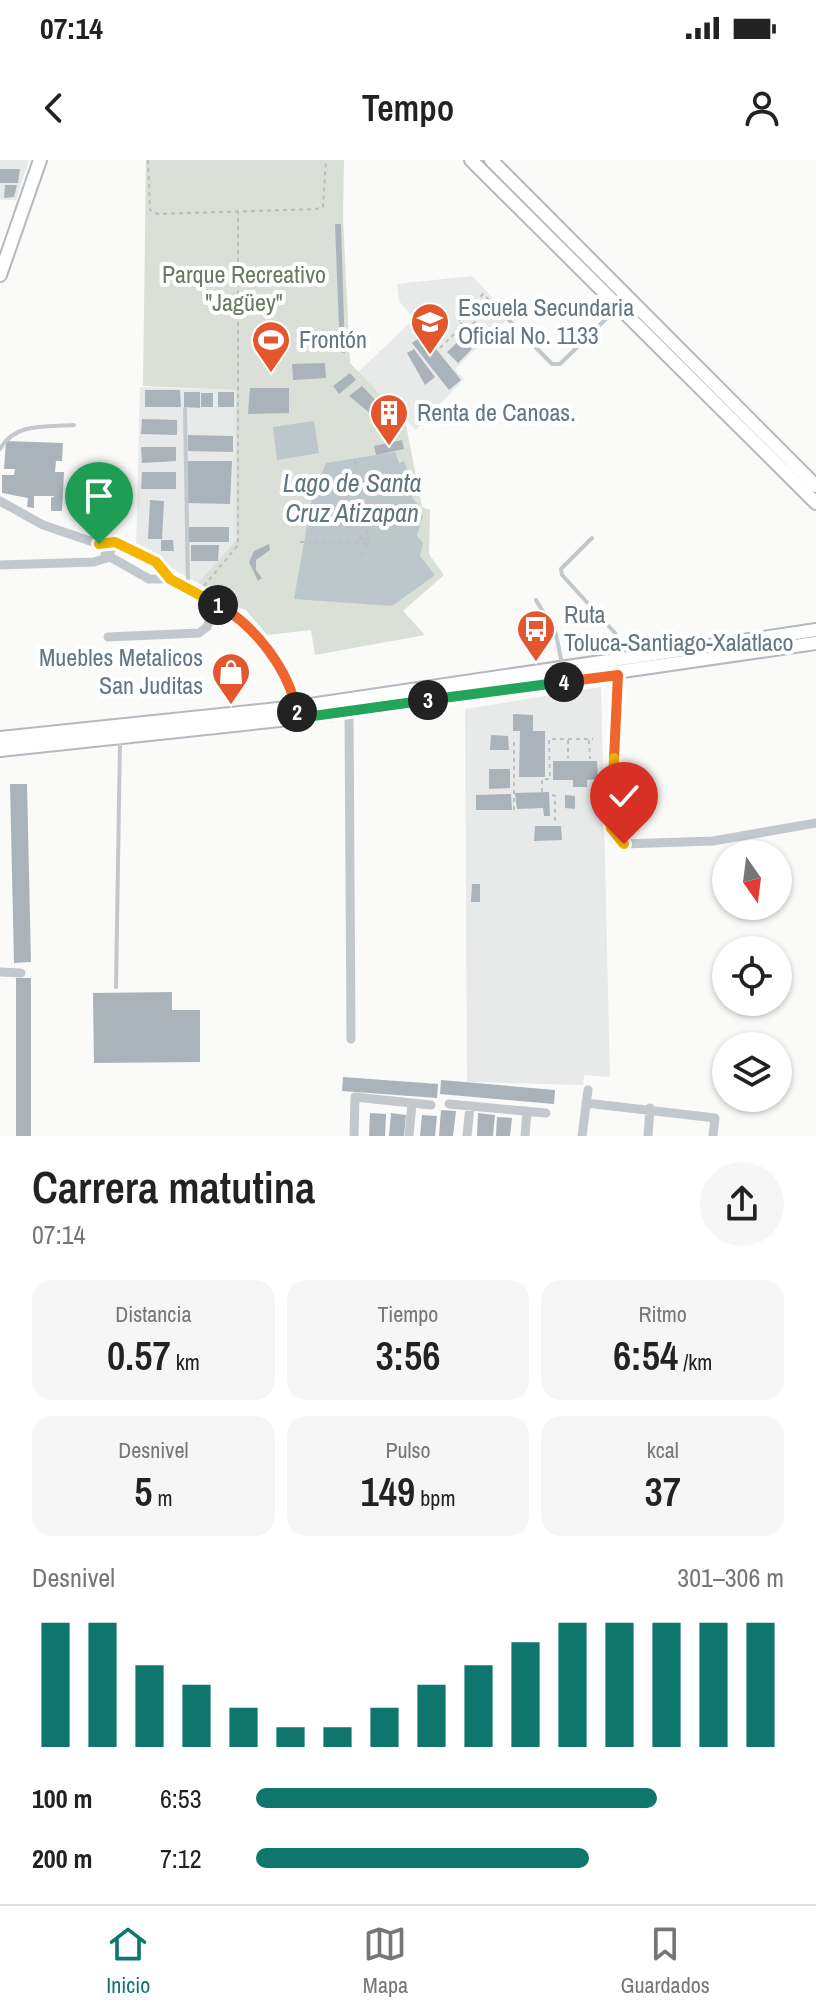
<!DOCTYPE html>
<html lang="es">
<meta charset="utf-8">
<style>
body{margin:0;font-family:"Archivo Narrow",sans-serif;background:#f6f6f6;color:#222;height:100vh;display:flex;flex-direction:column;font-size:30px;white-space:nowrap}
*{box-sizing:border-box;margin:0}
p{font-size:26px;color:#767676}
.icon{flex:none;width:44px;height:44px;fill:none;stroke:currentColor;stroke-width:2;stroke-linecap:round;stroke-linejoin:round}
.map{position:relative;height:976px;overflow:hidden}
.drawer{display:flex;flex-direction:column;background:#fff;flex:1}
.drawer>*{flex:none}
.needle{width:52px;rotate:166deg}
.fabs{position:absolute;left:712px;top:680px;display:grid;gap:16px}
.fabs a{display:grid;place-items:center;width:80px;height:80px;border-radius:50%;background:#fff;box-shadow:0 2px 6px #0004;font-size:40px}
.pin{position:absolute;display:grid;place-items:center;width:68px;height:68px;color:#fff;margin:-82px -34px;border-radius:50% 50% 50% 0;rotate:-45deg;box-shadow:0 0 8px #0007}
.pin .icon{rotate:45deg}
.km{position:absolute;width:40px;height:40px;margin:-20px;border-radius:50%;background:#222;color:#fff;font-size:22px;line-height:40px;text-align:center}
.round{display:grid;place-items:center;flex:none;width:84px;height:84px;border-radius:42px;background:#f6f6f6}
.head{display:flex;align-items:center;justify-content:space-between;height:136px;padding:0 32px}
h1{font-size:44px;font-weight:600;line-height:60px}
.figures{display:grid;grid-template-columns:repeat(3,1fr);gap:12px;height:136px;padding:8px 32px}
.figures div{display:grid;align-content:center;border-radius:20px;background:#f6f6f6;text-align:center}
.figures b{font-size:40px;font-weight:600}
.figures small{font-size:22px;font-weight:400}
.figures p{font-size:22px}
.chart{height:224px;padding:16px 32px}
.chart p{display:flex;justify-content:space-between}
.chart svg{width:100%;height:144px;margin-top:8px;stroke:#0f766e;stroke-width:6}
ul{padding:0 32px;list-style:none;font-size:26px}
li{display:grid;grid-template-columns:128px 96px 1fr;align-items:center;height:60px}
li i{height:20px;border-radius:10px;background:#0f766e}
.status{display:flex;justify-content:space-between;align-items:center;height:56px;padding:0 40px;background:#fff;direction:ltr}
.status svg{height:22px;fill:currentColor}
header{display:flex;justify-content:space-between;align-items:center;height:104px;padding:0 32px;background:#fff;font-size:36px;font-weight:600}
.dock{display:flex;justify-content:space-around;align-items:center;height:112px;border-top:2px solid #e0e0e0;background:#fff;font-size:22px;color:#767676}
.dock a{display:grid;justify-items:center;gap:4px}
.dock .active{color:#0f766e}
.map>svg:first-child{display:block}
.built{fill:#e8e9e9}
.green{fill:#dadfd7}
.water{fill:#bbc7cb}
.building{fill:#aab3b9}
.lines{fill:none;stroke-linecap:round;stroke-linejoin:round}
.secondary-casing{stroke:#b3babf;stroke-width:16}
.path{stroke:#bbbfc2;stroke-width:2;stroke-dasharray:4 4;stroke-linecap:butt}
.service{stroke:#c3c8cc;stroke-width:4}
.minor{stroke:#c3c8cc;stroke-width:9}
.secondary{stroke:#fff;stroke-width:12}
.path-bridge{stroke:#bbbfc2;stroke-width:2;stroke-dasharray:4 4;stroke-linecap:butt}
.split-1-casing{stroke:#fff;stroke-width:16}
.split-2-casing{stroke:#fff;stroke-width:16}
.split-3-casing{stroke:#fff;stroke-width:16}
.split-4-casing{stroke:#fff;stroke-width:16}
.split-5-casing{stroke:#fff;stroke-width:16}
.split-6-casing{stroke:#fff;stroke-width:16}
.split-1{stroke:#f5b400;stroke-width:10}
.split-2{stroke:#f0652b;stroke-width:10}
.split-3{stroke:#22a559;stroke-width:10}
.split-4{stroke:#22a559;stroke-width:10}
.split-5{stroke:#f0652b;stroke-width:10}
.split-6{stroke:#f5b400;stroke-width:10}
.labels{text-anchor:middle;stroke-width:8;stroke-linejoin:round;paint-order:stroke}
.park-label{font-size:24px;fill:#687a64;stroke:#fff}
.poi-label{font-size:24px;fill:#657683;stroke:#fff;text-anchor:start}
.water-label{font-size:26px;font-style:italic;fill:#60757c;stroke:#fff}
</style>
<div class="status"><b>07:14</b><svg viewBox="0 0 49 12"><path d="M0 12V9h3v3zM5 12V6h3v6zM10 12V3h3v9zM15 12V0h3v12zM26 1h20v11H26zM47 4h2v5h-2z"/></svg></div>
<header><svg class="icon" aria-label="back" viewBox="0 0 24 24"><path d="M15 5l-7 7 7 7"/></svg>Tempo<svg class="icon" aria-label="person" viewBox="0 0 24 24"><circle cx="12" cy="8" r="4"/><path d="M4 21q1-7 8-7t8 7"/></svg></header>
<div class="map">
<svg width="816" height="976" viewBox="0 0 816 976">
<rect width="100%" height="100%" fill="#fafaf8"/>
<!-- built -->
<path class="built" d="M0,0H29L16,40H0Z
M472,116L510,157L455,209L464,219L416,270L358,212L414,159L399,141L397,124Z
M140,227L236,230V380L198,423L136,388Z
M601,527L610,917L584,915L583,925L467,922L465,549Z"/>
<!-- green -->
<path class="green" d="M146,0H344L343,58L350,203L405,260L422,347L430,350L429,394L444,415L403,451L425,475L315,495L311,470L267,475L246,450L222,442L211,429L198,423L236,380V230L143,226Z"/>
<!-- water -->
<path class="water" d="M314,261L319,293L277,300L273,267Z
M395,292L399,303L404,301L415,331L412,338L420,346L418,354L423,356L417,376L423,383L420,396L435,415L392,446L294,439L312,337L326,303Z"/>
<!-- building -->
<path class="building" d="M0,9H20L18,23H0Z
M5,25H17L14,37L4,38Z
M335,64H341L345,193L340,192Z
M424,174L461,220L449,230L412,183Z
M462,178L472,189L458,203L447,192Z
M414,189L435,217L425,225L407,193Z
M325,203L326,218L293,220L292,204Z
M350,213L356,220L339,234L333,226Z
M362,226L389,254L381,262L349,236Z
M250,228H289V253L248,254Z
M145,230H180L181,247H145Z
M184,232H200V248L184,247Z
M218,232H234V247H218Z
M201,233H213V247H201Z
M142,259L177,260V275L141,274Z
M188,275L233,276V292L188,291Z
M402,280L404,289L376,295L374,286Z
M6,281L63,283L62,301H56L55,312H64L62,351H51V338L55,336H34V348L27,347L28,338L2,333V315H14L15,309H4Z
M141,287H176V301L142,303Z
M185,301H232L230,344L187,343Z
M142,312H176V329H141Z
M150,340L164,341L162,379H148Z
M188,367H229V382H188Z
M161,380H173L174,391H161Z
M269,384L270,390L256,400V410L262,418L258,421L249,402L254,391Z
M191,385H219L218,401H191Z
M513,554L533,555V571H545V617H519L520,571H513Z
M491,575L508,576L509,590H490Z
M553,601H597L598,619L587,620V627H573V620H553Z
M489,609H510V628L489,629Z
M10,624H27L31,802L14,803Z
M549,632L550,656H544L543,648L517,649L515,633Z
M511,634L512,650H476V635Z
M565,635L575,636V649L565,648Z
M535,666H561L562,680L534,681Z
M472,724H480V742H471Z
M16,818H31V976H16Z
M172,832V850H200V902L94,903L93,833Z
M343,917L438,924L437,938L342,931Z
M441,920L555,930L554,944L440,934Z
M441,950L456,951L453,976H439Z
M370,953L386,954L385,976H369Z
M391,953L406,955L404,976H389Z
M478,953L495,955L493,976H477Z
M422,955L437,956L435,976H420Z
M497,957L512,958L510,976H496Z"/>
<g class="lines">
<!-- secondary casing -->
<g class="secondary-casing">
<path id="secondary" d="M471,0L816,343
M491,0L816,326
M0,115L40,0
M0,578L297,547L816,470
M0,590L299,558L816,483"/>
</g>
<!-- path -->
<path class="path" d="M148,0L150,50L158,54L316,49L323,47L326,0
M463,166L469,172L463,178
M467,170L492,145
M440,188L463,165L458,161L483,134L500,151
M355,300L356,311
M360,377L367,385
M300,382H307
M361,396L369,383
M204,426L238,385V52
M568,580V598
M589,580L590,599
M542,632V619H550L549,579H593
M552,635L555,636V664
M514,650V579"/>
<!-- service -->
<path class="service" d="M504,155L552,204H560L617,148
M185,249L188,427
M0,289C15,262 47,267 74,265
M592,378L561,409L562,415L615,473L618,497
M536,440L556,474L562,504
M116,827L120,580"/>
<!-- minor -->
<path class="minor" d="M0,341L43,365L99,384L115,382L156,402L170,419L231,452L250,469L273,498L292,532L298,553
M105,394L149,419H170
M0,405L94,402L107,398L115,382
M108,477L199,473L207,467L215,443
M618,507L611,668L624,684L713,681L816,663
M349,551L351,879
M0,812L21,813
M586,943L715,958L713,976
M449,944L546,953
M354,976L355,937L431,945
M409,976L412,943
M467,976L470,946
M525,976L527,951
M582,976L588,930
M648,976L650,948"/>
<!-- secondary -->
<use href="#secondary" class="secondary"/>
<!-- path-bridge -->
<path class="path-bridge" d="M307,382L369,383L356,311"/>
</g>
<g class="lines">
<!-- split-1 casing -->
<g class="split-1-casing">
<path id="split-1" d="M99,384L115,382L156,402L170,419L218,445"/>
</g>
<!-- split-2 casing -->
<g class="split-2-casing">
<path id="split-2" d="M218,445C255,465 289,510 297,552"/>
</g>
<!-- split-3 casing -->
<g class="split-3-casing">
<path id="split-3" d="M297,552L299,558L428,540"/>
</g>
<!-- split-4 casing -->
<g class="split-4-casing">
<path id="split-4" d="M428,540L564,522"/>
</g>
<!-- split-5 casing -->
<g class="split-5-casing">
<path id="split-5" d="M564,522L618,515L614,598"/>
</g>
<!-- split-6 casing -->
<g class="split-6-casing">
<path id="split-6" d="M614,598L611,668L624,684"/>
</g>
<!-- split-1 -->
<use href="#split-1" class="split-1"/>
<!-- split-2 -->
<use href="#split-2" class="split-2"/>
<!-- split-3 -->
<use href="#split-3" class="split-3"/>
<!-- split-4 -->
<use href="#split-4" class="split-4"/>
<!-- split-5 -->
<use href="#split-5" class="split-5"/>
<!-- split-6 -->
<use href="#split-6" class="split-6"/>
</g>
<!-- icons -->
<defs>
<g id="school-pin" transform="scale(2)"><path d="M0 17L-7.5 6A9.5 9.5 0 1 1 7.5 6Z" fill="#e4572e" stroke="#fff"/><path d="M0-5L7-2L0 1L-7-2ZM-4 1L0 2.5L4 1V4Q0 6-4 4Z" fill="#fff"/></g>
<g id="stadium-pin" transform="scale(2)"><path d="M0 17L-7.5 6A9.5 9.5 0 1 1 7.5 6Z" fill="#e4572e" stroke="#fff"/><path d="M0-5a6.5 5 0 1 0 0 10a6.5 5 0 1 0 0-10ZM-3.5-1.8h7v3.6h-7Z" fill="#fff"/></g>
<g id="building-pin" transform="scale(2)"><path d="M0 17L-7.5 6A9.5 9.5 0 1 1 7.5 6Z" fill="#e4572e" stroke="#fff"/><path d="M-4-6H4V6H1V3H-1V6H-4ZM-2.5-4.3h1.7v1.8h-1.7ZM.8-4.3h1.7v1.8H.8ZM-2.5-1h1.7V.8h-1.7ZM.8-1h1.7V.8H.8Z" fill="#fff"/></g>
<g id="bus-pin" transform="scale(2)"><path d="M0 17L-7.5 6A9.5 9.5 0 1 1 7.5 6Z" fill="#e4572e" stroke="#fff"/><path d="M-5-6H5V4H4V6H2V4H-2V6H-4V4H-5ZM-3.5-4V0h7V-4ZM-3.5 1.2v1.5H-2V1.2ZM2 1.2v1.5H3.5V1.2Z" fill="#fff"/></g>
<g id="shop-pin" transform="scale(2)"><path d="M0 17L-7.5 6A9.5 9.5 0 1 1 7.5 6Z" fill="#e4572e" stroke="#fff"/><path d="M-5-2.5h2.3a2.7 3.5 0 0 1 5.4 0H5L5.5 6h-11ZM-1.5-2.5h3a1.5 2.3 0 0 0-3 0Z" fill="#fff"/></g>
</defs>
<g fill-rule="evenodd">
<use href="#school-pin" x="430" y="162"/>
<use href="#stadium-pin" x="271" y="180"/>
<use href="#building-pin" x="389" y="253"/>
<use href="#bus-pin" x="536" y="469"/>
<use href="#shop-pin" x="231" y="512"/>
</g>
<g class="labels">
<!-- park labels -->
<g class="park-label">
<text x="244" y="123">Parque Recreativo<tspan x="244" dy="28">"Jagüey"</tspan></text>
</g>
<!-- poi labels -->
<g class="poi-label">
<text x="458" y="156">Escuela Secundaria<tspan x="458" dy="28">Oficial No. 1133</tspan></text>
<text x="299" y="188">Frontón</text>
<text x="417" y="261">Renta de Canoas.</text>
<text x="564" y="463">Ruta<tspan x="564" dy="28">Toluca-Santiago-Xalatlaco</tspan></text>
<text x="203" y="506" text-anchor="end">Muebles Metalicos<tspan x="203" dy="28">San Juditas</tspan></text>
</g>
<!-- water labels -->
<g class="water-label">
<text x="352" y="332">Lago de Santa<tspan x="352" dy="30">Cruz Atizapan</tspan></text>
</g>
</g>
</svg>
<div class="fabs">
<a><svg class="needle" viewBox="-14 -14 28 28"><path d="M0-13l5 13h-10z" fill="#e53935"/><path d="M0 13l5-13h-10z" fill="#767676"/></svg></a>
<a><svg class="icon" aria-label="locate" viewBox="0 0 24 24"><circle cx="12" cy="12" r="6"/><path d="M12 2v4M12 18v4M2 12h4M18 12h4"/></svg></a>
<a><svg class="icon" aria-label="layers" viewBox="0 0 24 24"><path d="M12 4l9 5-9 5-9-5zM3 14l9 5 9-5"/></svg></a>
</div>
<div class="pin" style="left:99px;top:384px;background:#1e9e55"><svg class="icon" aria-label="arrive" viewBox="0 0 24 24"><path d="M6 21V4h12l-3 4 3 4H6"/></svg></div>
<div class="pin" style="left:624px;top:684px;background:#d93025"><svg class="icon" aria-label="check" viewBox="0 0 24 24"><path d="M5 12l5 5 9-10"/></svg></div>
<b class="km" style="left:218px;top:445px">1</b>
<b class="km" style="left:297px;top:552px">2</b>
<b class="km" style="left:428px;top:540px">3</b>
<b class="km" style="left:564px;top:522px">4</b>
</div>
<section class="drawer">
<div class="head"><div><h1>Carrera matutina</h1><p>07:14</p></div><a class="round"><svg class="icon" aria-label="share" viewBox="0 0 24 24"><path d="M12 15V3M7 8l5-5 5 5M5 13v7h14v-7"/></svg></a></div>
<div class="figures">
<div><p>Distancia</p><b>0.57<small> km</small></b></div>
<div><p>Tiempo</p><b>3:56</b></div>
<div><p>Ritmo</p><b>6:54<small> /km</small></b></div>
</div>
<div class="figures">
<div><p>Desnivel</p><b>5<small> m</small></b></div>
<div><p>Pulso</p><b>149<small> bpm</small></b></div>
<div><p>kcal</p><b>37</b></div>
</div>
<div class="chart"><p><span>Desnivel</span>301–306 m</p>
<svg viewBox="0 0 160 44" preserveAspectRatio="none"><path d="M5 44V6M15 44V6M25 44V19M35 44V25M45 44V32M55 44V38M65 44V38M75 44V32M85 44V25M95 44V19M105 44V12M115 44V6M125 44V6M135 44V6M145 44V6M155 44V6"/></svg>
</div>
<ul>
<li><b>100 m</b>6:53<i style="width:76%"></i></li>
<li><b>200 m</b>7:12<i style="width:63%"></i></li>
</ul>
</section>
<nav class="dock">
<a class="active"><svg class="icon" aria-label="home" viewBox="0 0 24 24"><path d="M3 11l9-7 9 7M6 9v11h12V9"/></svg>Inicio</a>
<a><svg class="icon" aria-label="map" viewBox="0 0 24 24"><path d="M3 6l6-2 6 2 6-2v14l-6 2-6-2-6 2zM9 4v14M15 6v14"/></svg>Mapa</a>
<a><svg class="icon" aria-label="saved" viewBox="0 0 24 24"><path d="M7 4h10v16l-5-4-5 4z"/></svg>Guardados</a>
</nav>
